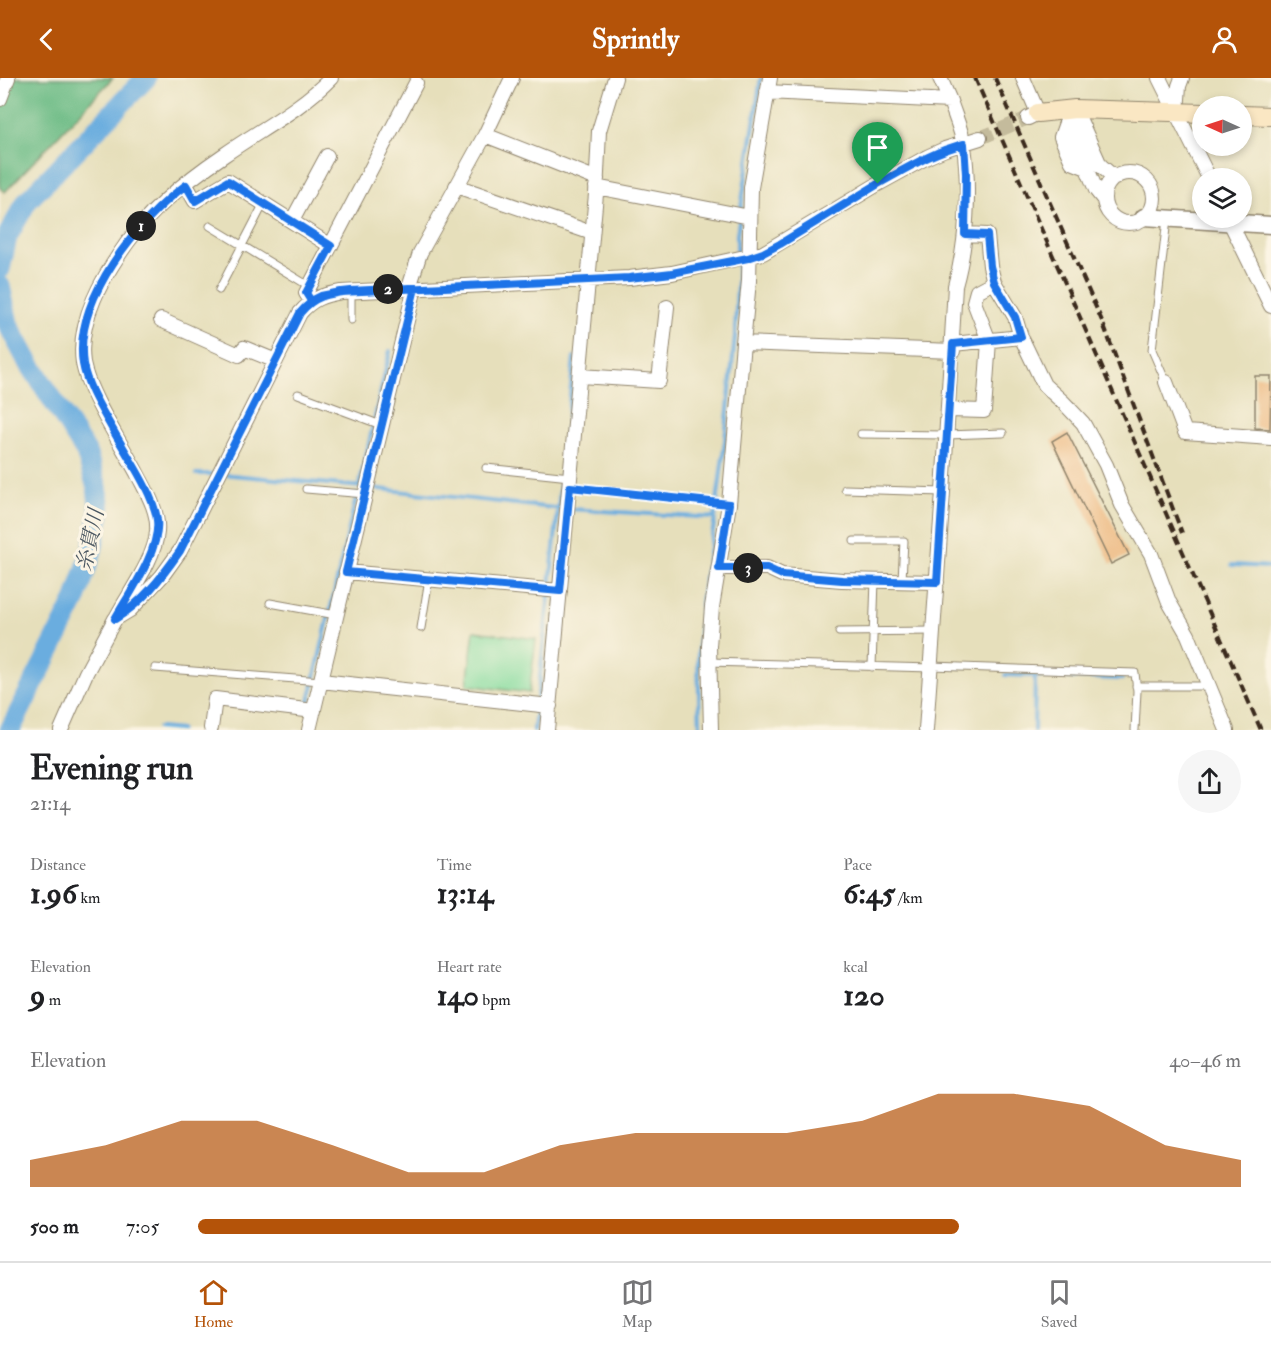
<!DOCTYPE html>
<meta charset="utf-8">
<style>
body{margin:0;font-family:"IM FELL Double Pica","Noto Serif JP",serif;background:#f6f6f6;color:#202124;height:100vh;display:flex;flex-direction:column;font-size:22px;white-space:nowrap}
*{box-sizing:border-box;margin:0}
p{font-size:20px;color:#757577}
.icon{flex:none;width:33px;height:33px;fill:none;stroke:currentColor;stroke-width:2;stroke-linecap:round;stroke-linejoin:round}
.map{position:relative;height:652px;overflow:hidden}
.sheet{display:flex;flex-direction:column;background:#fff;flex:1}
.sheet>*{flex:none}
.needle{width:39px;rotate:273deg}
.buttons{position:absolute;left:1192px;top:18px;display:grid;gap:12px}
.buttons a{display:grid;place-items:center;width:60px;height:60px;border-radius:50%;background:#fff;box-shadow:0 3px 9px #0003;font-size:30px}
.pin{position:absolute;display:grid;place-items:center;width:51px;height:51px;color:#fff;margin:-62px -26px;border-radius:50% 50% 50% 0;rotate:-45deg;box-shadow:0 0 6px #0007}
.pin .icon{rotate:45deg}
.km{position:absolute;width:30px;height:30px;margin:-15px;border-radius:50%;background:#222;color:#fff;font-size:16px;line-height:30px;text-align:center}
.round{display:grid;place-items:center;flex:none;width:63px;height:63px;border-radius:32px;background:#f6f6f6}
.headline{display:flex;align-items:center;justify-content:space-between;height:102px;padding:0 30px}
h1{font-size:33px;font-weight:800;line-height:45px}
.stats{display:grid;grid-template-columns:repeat(3,1fr);gap:9px;height:102px;padding:6px 30px}
.stats div{display:grid;align-content:center}
.stats b{font-size:30px;font-weight:800}
.stats small{font-size:16px;font-weight:400}
.stats p{font-size:16px}
.chart{height:168px;padding:12px 30px}
.chart p{display:flex;justify-content:space-between}
.chart svg{width:100%;height:108px;margin-top:6px;fill:#b45309;opacity:.7}
ul{padding:0 30px;list-style:none;font-size:20px}
li{display:grid;grid-template-columns:96px 72px 1fr;align-items:center;height:45px}
li i{height:15px;border-radius:8px;background:#b45309}
header{display:flex;justify-content:space-between;align-items:center;height:78px;padding:0 30px;background:#b45309;color:#fff;font-size:27px;font-weight:800}
.dock{display:flex;justify-content:space-around;align-items:center;height:84px;border-top:2px solid #e0e0e0;background:#fff;font-size:16px;color:#757577}
.dock a{display:grid;justify-items:center;gap:3px}
.dock .selected{color:#b45309}
.map>svg:first-child{display:block}
.green{fill:#87dc9f;stroke:#61835e;stroke-width:1.5}
.forest{fill:#6dbc86;stroke:#547352;stroke-width:1.5}
.lines{fill:none;stroke-linecap:round;stroke-linejoin:round}
.stream{stroke:#6baddf;stroke-width:4}
.river{stroke:#6baddf;stroke-width:21}
.building{fill:#ecb57a}
.minor-tunnel{stroke:#c4bb9c;stroke-width:14;stroke-dasharray:14 7;stroke-linecap:butt}
.service-casing{stroke:#90846c;stroke-width:9}
.minor-casing{stroke:#90846c;stroke-width:16}
.tertiary-casing{stroke:#90846c;stroke-width:19}
.secondary-casing{stroke:#90846c;stroke-width:20}
.service{stroke:#fff;stroke-width:7}
.minor{stroke:#fff;stroke-width:14}
.tertiary{stroke:#fff;stroke-width:16}
.secondary{stroke:#fae7c3;stroke-width:18}
.rail{stroke:#3b2a1e;stroke-width:4;stroke-dasharray:9 4.5;stroke-linecap:butt}
.route-casing{stroke:#fff;stroke-width:12}
.route{stroke:#1a73e8;stroke-width:8}
.labels{text-anchor:middle;stroke-width:6;stroke-linejoin:round;paint-order:stroke}
.water-label{font-size:21px;font-style:italic;fill:#4c5862;stroke:#fcf5e5}
</style>
<header><svg class="icon" aria-label="back" viewBox="0 0 24 24"><path d="M15 5l-7 7 7 7"/></svg>Sprintly<svg class="icon" aria-label="person" viewBox="0 0 24 24"><circle cx="12" cy="8" r="4"/><path d="M4 21q1-7 8-7t8 7"/></svg></header>
<div class="map">
<svg width="1271" height="652" viewBox="0 0 1271 652">
<rect width="100%" height="100%" fill="#fcf5e5"/>
<filter id="ink" filterUnits="userSpaceOnUse"><feTurbulence type="fractalNoise" baseFrequency=".0167" numOctaves="2"/><feDisplacementMap in="SourceGraphic" scale="12" xChannelSelector="R" yChannelSelector="G"/><feConvolveMatrix kernelMatrix="1 2 1 2 8 2 1 2 1" color-interpolation-filters="sRGB"/></filter>
<filter id="wash" filterUnits="userSpaceOnUse"><feTurbulence type="fractalNoise" baseFrequency=".008" numOctaves="4" result="noise"/><feDisplacementMap in="SourceGraphic" scale="24" xChannelSelector="R" yChannelSelector="G"/><feGaussianBlur stdDeviation="1.35" result="paint"/><feColorMatrix in="noise" values="0 0 0 0 0 0 0 0 0 0 0 0 0 0 0 0 0 1.4 0 .05"/><feComposite in="paint" operator="in"/></filter>
<g filter="url(#wash)">
<rect width="100%" height="100%" fill="#e6dfbb"/>
<!-- green -->
<path class="green" d="M474,553L536,561L529,615L467,607Z"/>
<!-- forest -->
<path class="forest" d="M12,0H113L5,114L0,110V31Z"/>
<g class="lines">
<!-- stream -->
<path class="stream" d="M737,177V156L761,0
M196,396H214
M221,396L363,409
M359,409L390,273
M370,410L563,431
M570,431L715,440
M1232,487L1271,489
M550,508L574,280
M1005,597L1122,601
M308,628L357,416
M158,650L181,652
M534,652L549,516
M700,652L698,576L702,518L715,440L725,363L735,258L738,184
M1034,652L1035,599"/>
<!-- river -->
<path class="river" d="M0,191L7,159L27,123L146,0
M0,208L8,246L26,280L86,374L97,409L100,435L92,472L76,521L10,652"/>
</g>
<g id="blocks">
<!-- building -->
<path class="building" d="M1255,298H1271L1270,351L1255,350Z
M1067,354L1129,477L1111,486L1052,363Z"/>
</g>
</g>
<g filter="url(#ink)">
<use href="#blocks" fill-opacity="0" stroke="#90846c" stroke-width="1.5"/>
<g class="lines">
<!-- minor-tunnel -->
<path class="minor-tunnel" d="M980,60L1028,40"/>
<!-- service casing -->
<g class="service-casing">
<path id="service" d="M210,148L309,208
M219,212L264,125
M351,213V242
M1166,304L1152,272L1167,141
M298,316L381,347
M861,356L947,357L1003,355
M486,390L570,399
M570,409L729,426
M306,411L365,416
M845,411L943,414
M854,463H904L902,502
M270,525L336,537
M421,550L429,501
M839,554L934,553
M709,584L932,590
M932,588L1135,595L1137,613L1135,652
M872,589L875,502
M155,590L321,603
M1136,608H1209"/>
</g>
<!-- minor casing -->
<g class="minor-casing">
<path id="minor" d="M770,0L751,110L749,203L743,265L953,273
M940,0L950,23
M1023,0L1038,35L1028,40
M1159,0L1209,100
M767,14L950,23C955,38 962,53 964,68C970,112 967,166 955,208L943,414L926,652
M0,21L8,0
M1075,31L1100,87L1115,100
M1063,32L1096,112L1104,122
M1177,34L1179,8L1182,0
M1067,42L1061,59L1072,84L1087,90
M485,57L597,101
M1104 120a25 25 0 1 1 50 0a25 25 0 1 1-50 0Z
M186,107L195,123L228,103L331,168
M456,108L592,155
M596,109L750,139
M1228,140L1271,228
M292,143L327,78
M965,156L987,157L990,188L994,204L1015,239L1021,259L1044,307L1064,325L1083,345L1106,387L1122,427L1151,476L1169,524L1188,557L1227,652
M409,210L420,175L485,57L512,0
M311,223L306,215L416,5
M161,242L239,277L244,270L276,283
M953,266L1021,259
M580,298L659,303L667,229
M1166,304L1185,354L1271,360
M949,332L984,333L989,263L974,224L977,213L994,204
M719,490H767L782,497L842,502L937,504
M346,494L560,513
M116,540C129,515 155,481 157,454C159,433 146,413 137,395C122,367 88,315 83,285C77,242 103,199 127,165C151,131 190,100 224,77C261,51 300,32 331,0
M321,603L550,628
M211,650L215,621L314,633
M61,652L86,595L115,541L130,532L162,498L180,473L300,235C312,221 323,217 341,214L629,200L672,195L763,175L878,106L929,78L945,71L980,60
M309,652L415,209
M547,652L596,116L599,53L615,0
M711,652L709,568L712,529L729,426L743,265"/>
</g>
<!-- tertiary casing -->
<g class="tertiary-casing">
<path id="tertiary" d="M1144,139L1271,147"/>
</g>
<!-- secondary casing -->
<g class="secondary-casing">
<path id="secondary" d="M1038,35L1075,31L1203,35
M1242,37L1271,38"/>
</g>
<!-- service -->
<use href="#service" class="service"/>
<!-- minor -->
<use href="#minor" class="minor"/>
<!-- tertiary -->
<use href="#tertiary" class="tertiary"/>
<!-- secondary -->
<use href="#secondary" class="secondary"/>
<!-- rail -->
<path class="rail" d="M975,0L1261,652
M995,0L1102,243L1182,455"/>
</g>
</g>
<g class="lines" filter="url(#ink)">
<!-- route casing -->
<g class="route-casing">
<path id="route" d="M878,106L780,166L763,175L748,180L672,195L629,200L341,214L321,218L311,223L306,215L331,168L228,103L195,123L186,107C138,142 73,222 83,286C87,309 102,332 113,352C126,376 154,416 157,442C161,471 129,516 115,541C142,525 162,499 180,473L300,235C314,218 329,215 351,213L410,210H415L346,494L560,513L570,409L729,426L719,490H767L782,497L842,502L937,504L953,266L1021,259L1015,239L994,204L990,188L987,157L965,156L966,96L964,66C932,74 906,91 878,106"/>
</g>
<!-- route -->
<use href="#route" class="route"/>
</g>
<g class="labels">
<!-- water labels -->
<g class="water-label">
<text transform="translate(90 462) rotate(-78)" y="7">糸貫川</text>
</g>
</g>
</svg>
<div class="buttons">
<a><svg class="needle" viewBox="-14 -14 28 28"><path d="M0-13l5 13h-10z" fill="#e53935"/><path d="M0 13l5-13h-10z" fill="#757577"/></svg></a>
<a><svg class="icon" aria-label="layers" viewBox="0 0 24 24"><path d="M12 4l9 5-9 5-9-5zM3 14l9 5 9-5"/></svg></a>
</div>
<div class="pin" style="left:878px;top:106px;background:#1e9e55"><svg class="icon" aria-label="arrive" viewBox="0 0 24 24"><path d="M6 21V4h12l-3 4 3 4H6"/></svg></div>
<b class="km" style="left:141px;top:148px">1</b>
<b class="km" style="left:388px;top:211px">2</b>
<b class="km" style="left:748px;top:490px">3</b>
</div>
<section class="sheet">
<div class="headline"><div><h1>Evening run</h1><p>21:14</p></div><a class="round"><svg class="icon" aria-label="share" viewBox="0 0 24 24"><path d="M12 15V3M7 8l5-5 5 5M5 13v7h14v-7"/></svg></a></div>
<div class="stats">
<div><p>Distance</p><b>1.96<small> km</small></b></div>
<div><p>Time</p><b>13:14</b></div>
<div><p>Pace</p><b>6:45<small> /km</small></b></div>
</div>
<div class="stats">
<div><p>Elevation</p><b>9<small> m</small></b></div>
<div><p>Heart rate</p><b>140<small> bpm</small></b></div>
<div><p>kcal</p><b>120</b></div>
</div>
<div class="chart"><p><span>Elevation</span>40–46 m</p>
<svg viewBox="0 0 160 44" preserveAspectRatio="none"><path d="M0 44V33L10 27L20 17L30 17L40 27L50 38L60 38L70 27L80 22L90 22L100 22L110 17L120 6L130 6L140 11L150 27L160 33V44z"/></svg>
</div>
<ul>
<li><b>500 m</b>7:05<i style="width:73%"></i></li>
</ul>
</section>
<nav class="dock">
<a class="selected"><svg class="icon" aria-label="home" viewBox="0 0 24 24"><path d="M3 11l9-7 9 7M6 9v11h12V9"/></svg>Home</a>
<a><svg class="icon" aria-label="map" viewBox="0 0 24 24"><path d="M3 6l6-2 6 2 6-2v14l-6 2-6-2-6 2zM9 4v14M15 6v14"/></svg>Map</a>
<a><svg class="icon" aria-label="saved" viewBox="0 0 24 24"><path d="M7 4h10v16l-5-4-5 4z"/></svg>Saved</a>
</nav>
